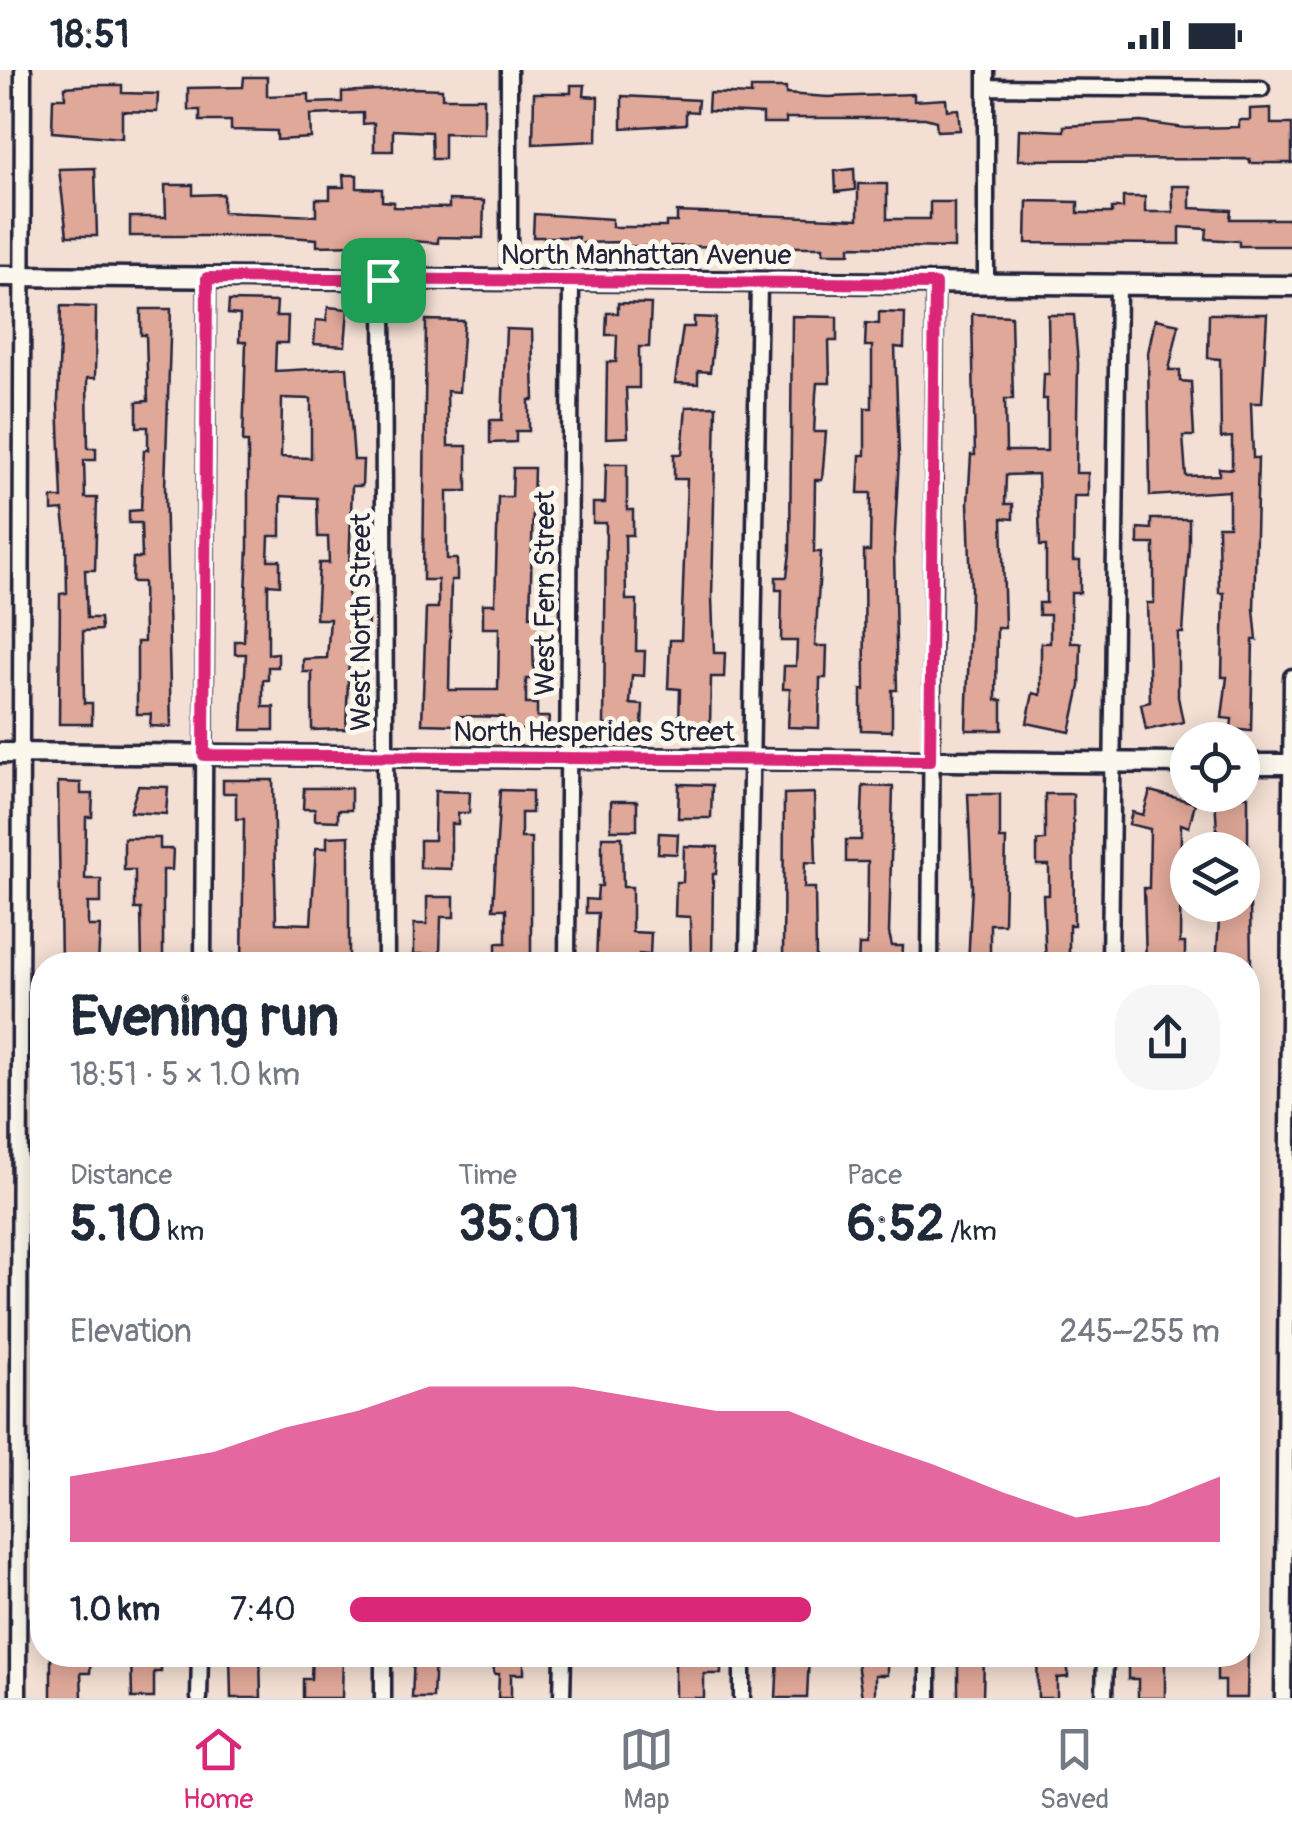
<!DOCTYPE html>
<meta charset="utf-8">
<style>
body{margin:0;font-family:Pangolin,sans-serif;background:#f6f6f7;color:#1f2937;height:100vh;display:flex;flex-direction:column;font-size:38px;white-space:nowrap}
*{box-sizing:border-box;margin:0}
p{font-size:32px;color:#747a83}
.icon{flex:none;width:55px;height:55px;fill:none;stroke:currentColor;stroke-width:2;stroke-linecap:round;stroke-linejoin:round}
.map{position:relative;flex:1;overflow:hidden}
.side{position:absolute;left:30px;top:882px;width:1230px;height:715px;display:flex;flex-direction:column;background:#fff;border-radius:40px;box-shadow:0 5px 25px #0003}
.side>*{flex:none}
.buttons{position:absolute;left:1170px;top:652px;display:grid;gap:20px}
.buttons a{display:grid;place-items:center;width:90px;height:90px;border-radius:50%;background:#fff;box-shadow:0 5px 25px #0003;font-size:50px}
.pin{position:absolute;display:grid;place-items:center;width:85px;height:85px;color:#fff;margin:-42px;border-radius:20px;box-shadow:0 5px 15px #0006}
.round{display:grid;place-items:center;flex:none;width:105px;height:105px;border-radius:40px;background:#f6f6f7}
.summary{display:flex;align-items:center;justify-content:space-between;height:170px;padding:0 40px}
h1{font-size:55px;font-weight:700;line-height:75px}
.stats{display:grid;grid-template-columns:repeat(3,1fr);gap:15px;height:170px;padding:10px 40px}
.stats div{display:grid;align-content:center}
.stats b{font-size:50px;font-weight:700}
.stats small{font-size:28px;font-weight:400}
.stats p{font-size:28px}
.chart{height:280px;padding:20px 40px}
.chart p{display:flex;justify-content:space-between}
.chart svg{width:100%;height:180px;margin-top:10px;fill:#db2777;opacity:.7}
ul{padding:0 40px;list-style:none;font-size:32px}
li{display:grid;grid-template-columns:160px 120px 1fr;align-items:center;height:75px}
li i{height:25px;border-radius:12px;background:#db2777}
.status{display:flex;justify-content:space-between;align-items:center;height:70px;padding:0 50px;background:#fff;direction:ltr}
.status svg{height:28px;fill:currentColor}
.menu{display:flex;justify-content:space-around;align-items:center;height:140px;border-top:2px solid #e0e1e3;background:#fff;font-size:28px;color:#747a83}
.menu a{display:grid;justify-items:center;gap:5px}
.menu .selected{color:#db2777}
.map>svg:first-child{display:block}
.building{fill:#e0a899;stroke:#22223b;stroke-width:2.5;fill-rule:evenodd}
.lines{fill:none;stroke-linecap:round;stroke-linejoin:round}
.minor-casing{stroke:#22223b;stroke-width:21}
.tertiary-casing{stroke:#22223b;stroke-width:25}
.minor{stroke:#fbf7ec;stroke-width:14}
.tertiary{stroke:#fbf7ec;stroke-width:18}
.route-casing{stroke:#fff;stroke-width:20}
.route{stroke:#db2777;stroke-width:12}
.labels{text-anchor:middle;stroke-width:10;stroke-linejoin:round;paint-order:stroke}
.street-label{font-size:28px;fill:#22223b;stroke:#fbf7ec}
</style>
<div class="status"><b>18:51</b><svg viewBox="0 0 49 12"><path d="M0 12V9h3v3zM5 12V6h3v6zM10 12V3h3v9zM15 12V0h3v12zM26 1h20v11H26zM47 4h2v5h-2z"/></svg></div>
<div class="map">
<svg width="1292" height="1628" viewBox="0 0 1292 1628">
<rect width="100%" height="100%" fill="#f3dfd3"/>
<filter id="ink" filterUnits="userSpaceOnUse"><feTurbulence type="fractalNoise" baseFrequency=".01" numOctaves="2"/><feDisplacementMap in="SourceGraphic" scale="20" xChannelSelector="R" yChannelSelector="G"/><feConvolveMatrix kernelMatrix="1 2 1 2 8 2 1 2 1" color-interpolation-filters="sRGB"/></filter>
<g filter="url(#ink)">
<!-- building -->
<path class="building" d="M244,7H267V26L309,24V33L342,32V22L414,18L442,19V28H484V64L444,63V89H432L431,62L393,60V81H374V53L363,54V43L310,45L311,68L277,70V61L231,60V51H200V40H188V18L243,17Z
M94,15H122V23L158,24L157,42L122,41V68L52,62L53,28H65V17Z
M571,15H585L584,26L598,27L597,71L533,74L534,23H571Z
M751,18H786V24L828,27L914,24V31L946,29L947,40L958,39L960,60L937,61L936,51L925,48H786V53H763V44L708,41L709,23L751,25Z
M622,26L698,30L697,42L686,41V54L622,58Z
M1271,38V54H1292V93H1250V89L1018,90L1019,59L1064,61V56L1141,52L1185,58L1239,57V50H1250V39Z
M95,98L97,166H67L59,99Z
M854,99L855,120L836,122L835,101Z
M343,105H357V118L382,119V131L394,132V137L449,138V130L484,131L483,168L438,167V173L358,167V175L317,176V169L275,166H130V147H166L165,115H193V125L223,124V142L316,146V129H330V117H344Z
M858,114H887V149H930V132H954V178L850,176V183H823V177L622,176V172L578,173V167H533L534,144L612,149V157H666V152H677V142L858,149Z
M1172,116H1190V138L1231,140L1230,149H1292V176H1239V171L1206,169L1207,159L1180,157V174L1026,173L1027,131L1078,132V143H1112V138H1123V127H1145V142H1173Z
M229,231L277,232L276,246H288L287,273H276L275,301L347,297L354,390H363L362,416H352L348,527H354L353,549L368,550L367,564H350L346,659L312,660V602H303V589L327,588L330,549H316L319,493H329L328,467H318L317,428L281,426V466H269L268,490H280V515L268,514V584L278,583V597H268V610H263V637H274V660H242L246,584H235V571H244L248,477V372H243L246,272H239L240,245L228,244ZM282,328L311,329V388L281,387Z
M618,233L651,234L649,277H639V318H626L628,367L606,368L607,292H616L617,265H606L607,243H618Z
M61,236L96,237L95,308H87L88,378H96V390H84L85,428H97L95,500H85L87,548H100L101,560L83,561L84,633H92V654H59L60,524L67,523L66,465L63,440L52,441V428H62L58,332Z
M328,237L348,239L345,276L314,274L316,250L326,251Z
M141,239H171L165,417L171,657L150,656L151,644H137V572H144L143,512H132L133,488H142L141,453H129V441L141,440L144,380H148V357H137V332L148,331L146,265H141Z
M879,242L905,243L904,278L895,277L899,386L894,481L897,620H892V661L861,660V620H865L864,481H870L871,423H858L860,385H865V338H872V276H865L866,253L879,254Z
M972,244L1011,246L1013,329H1005L1006,381H1047V329H1043L1044,304H1049L1048,245H1074L1078,293L1076,403H1088V426H1074L1073,491H1080V523H1071V573H1081L1080,616L1070,662L1027,653L1033,623L1041,625V573H1050V545H1039V533H1046V476H1040L1038,404L1006,405L1005,434H1013V449L1002,448L1005,558H997L996,630H1002V660H966L971,520L968,433L971,385H975Z
M1209,244H1267L1262,333H1251L1253,388H1258L1254,539L1257,570H1253L1251,661L1231,659L1232,649L1222,648L1227,607H1222L1224,523H1219L1218,456H1229V421L1150,426L1148,283L1155,249L1179,254L1169,300H1180V311L1191,312L1194,366H1183L1186,406L1219,405V398L1232,399V367L1221,368L1220,289L1208,288Z
M792,246L837,247V271H829L830,313H817L816,324L814,362H826L822,410H815L814,482H821L815,576H827L826,608H820L819,658L788,657L790,619H783L784,596H796L797,571H781L782,520H776V507H787L790,482Z
M694,247L716,248L710,302L698,301V314L675,313L683,257H694Z
M426,250L464,251L459,322L447,321L448,376H467V421H447V489H457V510H451L449,620H498L499,558H483V534H495L498,427H512L513,398H534L530,546L542,545V569H533L534,609H526V634H537V647H549L548,660H503V647L458,646V655L422,654L426,538H438V510H423Z
M506,259L532,260L534,330H529V361H516V372L490,373V350H502Z
M716,336L712,528L714,583H725L724,607H711L710,656L679,655L680,619L668,618L670,570H681L687,409H674V384H682L686,337Z
M606,394H627V440H633V465H625L626,530H637L636,581H645L644,606L632,605L630,634L643,635L642,656H629V667L617,666V655H604L606,453H593V433H605Z
M1151,449H1189V474L1183,563H1178V627L1183,652L1146,660L1141,634L1150,632L1147,533H1154V474H1138V458L1151,459Z
M223,710H273L276,853L311,854L316,778H327V767L349,766V895L310,894V886L266,885V895H242L244,749H236V723H223Z
M58,712L81,713V724H93L92,747H86L85,809H101V833H88V856H100L98,895L61,894Z
M679,714L712,715L711,748H678Z
M138,716L168,717L166,744L130,742Z
M863,716L893,717L889,863L892,876H903L902,895H858L859,875H867L868,792H846V770H861Z
M304,718H351V740H338V751L315,750V739H303Z
M500,720L532,721V743H521V768H531V895H496V873H506V839H493Z
M435,721L470,722L469,743H458V754H451V799L420,798V770H434Z
M1150,721L1195,733L1189,757L1181,754L1180,873H1185V895H1146L1144,818H1149L1150,759L1129,754L1132,742L1143,745Z
M814,723L816,793L805,792L804,818H815L816,892H783L784,724Z
M968,724H1000V769H1006L1004,854H990V895H968L972,817Z
M1045,724H1073L1074,855H1069V895H1046L1043,825H1049V795H1037V771L1045,770Z
M1215,726H1248V780H1218Z
M611,731H637V760H611Z
M659,763L678,764L677,784L658,783Z
M602,767H622L623,817H632V862L651,863L650,885L639,884V895L596,894L598,843H586V829L597,830L598,816H602Z
M124,768H160V779H173L172,800H163V895H142L141,839H135V800H124Z
M684,776L718,777L716,804H713L712,895H691L690,847L675,846L676,812H683Z
M427,827H454V847H441L440,884H414V854H427Z
M1220,835H1250L1251,895H1216Z
M51,1585H91L90,1603H81L82,1628H51Z
M131,1585H161V1602H154V1628H132Z
M230,1585H260L261,1628H231Z
M312,1585H343L342,1628H303V1609H311Z
M414,1585H435L433,1628H412Z
M493,1585H524V1604H511V1628H498L499,1604H494Z
M686,1585H710L709,1591H721V1604H704V1628H675V1590L686,1591Z
M778,1585H809L807,1628H776Z
M856,1585H887V1605H875V1628H862Z
M958,1585H984L983,1628H958Z
M1037,1585H1068V1607L1057,1608V1628H1038Z
M1128,1585H1165V1628H1138V1609H1128Z
M1217,1585H1248L1247,1628H1225V1611H1217Z"/>
<g class="lines">
<!-- minor casing -->
<g class="minor-casing">
<path id="minor" d="M986,0V214
M986,17L1261,19
M383,209L386,895
M509,210V0
M203,895L207,208
M567,895L571,211
M748,895L759,212
M930,895L935,214
M1110,895L1118,215
M18,1628L23,0
M199,1628L200,1585
M383,1628V1585
M562,1628L563,1585
M742,1628V1585
M928,1628V1585
M1104,1628L1105,1585
M1283,1628L1292,607"/>
</g>
<!-- tertiary casing -->
<g class="tertiary-casing">
<path id="tertiary" d="M0,206L1292,216
M0,683L1188,693
M1242,694H1292"/>
</g>
<!-- minor -->
<use href="#minor" class="minor"/>
<!-- tertiary -->
<use href="#tertiary" class="tertiary"/>
</g>
</g>
<g class="lines" filter="url(#ink)">
<!-- route casing -->
<g class="route-casing">
<path id="route" d="M207,208L935,214L930,691L204,685Z"/>
</g>
<!-- route -->
<use href="#route" class="route"/>
</g>
<g class="labels">
<!-- street labels -->
<g class="street-label">
<text x="646" y="194">North Manhattan Avenue</text>
<text transform="translate(544 523) rotate(-90)" y="10">West Fern Street</text>
<text transform="translate(360 552) rotate(-90)" y="10">West North Street</text>
<text x="594" y="671">North Hesperides Street</text>
</g>
</g>
</svg>
<div class="buttons">
<a><svg class="icon" aria-label="locate" viewBox="0 0 24 24"><circle cx="12" cy="12" r="6"/><path d="M12 2v4M12 18v4M2 12h4M18 12h4"/></svg></a>
<a><svg class="icon" aria-label="layers" viewBox="0 0 24 24"><path d="M12 4l9 5-9 5-9-5zM3 14l9 5 9-5"/></svg></a>
</div>
<div class="pin" style="left:383px;top:210px;background:#1e9e55"><svg class="icon" aria-label="arrive" viewBox="0 0 24 24"><path d="M6 21V4h12l-3 4 3 4H6"/></svg></div>
<section class="side">
<div class="summary"><div><h1>Evening run</h1><p>18:51 · 5 × 1.0 km</p></div><a class="round"><svg class="icon" aria-label="share" viewBox="0 0 24 24"><path d="M12 15V3M7 8l5-5 5 5M5 13v7h14v-7"/></svg></a></div>
<div class="stats">
<div><p>Distance</p><b>5.10<small> km</small></b></div>
<div><p>Time</p><b>35:01</b></div>
<div><p>Pace</p><b>6:52<small> /km</small></b></div>
</div>
<div class="chart"><p><span>Elevation</span>245–255 m</p>
<svg viewBox="0 0 160 44" preserveAspectRatio="none"><path d="M0 44V28L10 25L20 22L30 16L40 12L50 6L60 6L70 6L80 9L90 12L100 12L110 19L120 25L130 32L140 38L150 35L160 28V44z"/></svg>
</div>
<ul>
<li><b>1.0 km</b>7:40<i style="width:53%"></i></li>
</ul>
</section>
</div>
<nav class="menu">
<a class="selected"><svg class="icon" aria-label="home" viewBox="0 0 24 24"><path d="M3 11l9-7 9 7M6 9v11h12V9"/></svg>Home</a>
<a><svg class="icon" aria-label="map" viewBox="0 0 24 24"><path d="M3 6l6-2 6 2 6-2v14l-6 2-6-2-6 2zM9 4v14M15 6v14"/></svg>Map</a>
<a><svg class="icon" aria-label="saved" viewBox="0 0 24 24"><path d="M7 4h10v16l-5-4-5 4z"/></svg>Saved</a>
</nav>
